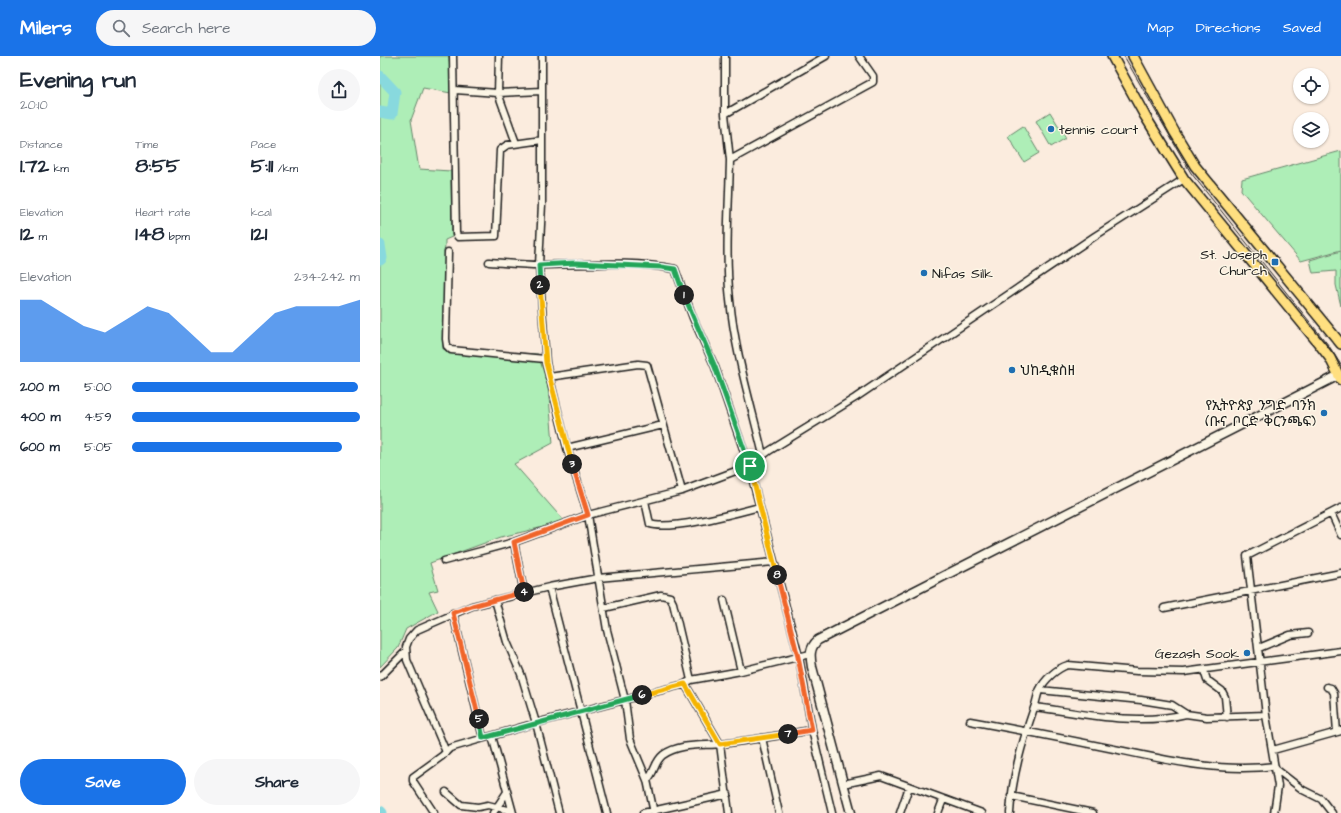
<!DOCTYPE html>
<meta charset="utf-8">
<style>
body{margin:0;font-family:"Architects Daughter","Noto Sans Ethiopic",sans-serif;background:#f6f6f7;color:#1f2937;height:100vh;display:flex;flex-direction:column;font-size:15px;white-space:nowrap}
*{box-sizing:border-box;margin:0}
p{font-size:13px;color:#747a83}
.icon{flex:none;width:22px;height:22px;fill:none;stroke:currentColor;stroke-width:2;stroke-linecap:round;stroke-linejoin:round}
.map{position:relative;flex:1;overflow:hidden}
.sheet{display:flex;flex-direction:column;background:#fff;width:380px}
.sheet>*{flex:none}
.controls{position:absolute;left:913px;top:12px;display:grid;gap:8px}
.controls a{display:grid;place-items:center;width:36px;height:36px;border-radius:50%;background:#fff;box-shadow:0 1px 3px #0004;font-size:20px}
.pin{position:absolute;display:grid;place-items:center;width:34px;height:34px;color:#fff;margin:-17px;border:2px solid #fff;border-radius:50%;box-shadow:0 1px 4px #0007}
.km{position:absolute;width:20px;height:20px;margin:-10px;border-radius:50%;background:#222;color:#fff;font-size:11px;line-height:20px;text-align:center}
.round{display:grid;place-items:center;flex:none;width:42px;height:42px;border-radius:21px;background:#f6f6f7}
.overview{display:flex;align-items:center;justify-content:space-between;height:68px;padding:0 20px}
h1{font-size:22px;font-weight:700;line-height:30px}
.stats{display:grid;grid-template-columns:repeat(3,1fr);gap:6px;height:68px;padding:4px 20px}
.stats div{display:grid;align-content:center}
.stats b{font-size:20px;font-weight:700}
.stats small{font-size:11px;font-weight:400}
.stats p{font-size:11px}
.chart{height:112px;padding:8px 20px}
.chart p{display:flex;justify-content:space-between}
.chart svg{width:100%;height:72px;margin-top:4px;fill:#1a73e8;opacity:.7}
.action{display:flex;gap:8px;margin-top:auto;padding:8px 20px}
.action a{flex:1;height:46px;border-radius:24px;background:#1a73e8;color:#fff;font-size:16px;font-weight:700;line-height:46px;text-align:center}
.action a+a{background:#f6f6f7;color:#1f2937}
ul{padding:0 20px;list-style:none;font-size:13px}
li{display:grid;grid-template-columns:64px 48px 1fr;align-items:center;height:30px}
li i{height:10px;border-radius:5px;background:#1a73e8}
header{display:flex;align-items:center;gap:24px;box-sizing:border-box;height:56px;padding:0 20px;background:#1a73e8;color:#fff}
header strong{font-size:19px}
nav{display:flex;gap:22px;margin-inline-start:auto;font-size:14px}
.search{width:280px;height:36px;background:#f6f6f7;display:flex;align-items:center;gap:10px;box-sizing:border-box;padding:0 14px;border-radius:22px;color:#747a83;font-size:15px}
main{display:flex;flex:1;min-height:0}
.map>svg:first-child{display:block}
.green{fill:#aeeeb7;stroke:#65856a}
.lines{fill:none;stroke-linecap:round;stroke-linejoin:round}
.river{stroke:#88d9de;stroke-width:11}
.street-casing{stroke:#1c1c1c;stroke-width:9}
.secondary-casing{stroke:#1c1c1c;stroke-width:11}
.primary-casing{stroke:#1c1c1c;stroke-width:12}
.street{stroke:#fcf5e5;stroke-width:6}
.secondary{stroke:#fcf5e5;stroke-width:8}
.primary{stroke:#ffdf80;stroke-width:9}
.tram{stroke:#1c1c1c;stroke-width:1}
.split-1-casing{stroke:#fff;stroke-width:8}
.split-2-casing{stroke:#fff;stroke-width:8}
.split-3-casing{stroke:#fff;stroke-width:8}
.split-4-casing{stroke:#fff;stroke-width:8}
.split-5-casing{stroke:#fff;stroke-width:8}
.split-6-casing{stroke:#fff;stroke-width:8}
.split-7-casing{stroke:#fff;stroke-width:8}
.split-8-casing{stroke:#fff;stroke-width:8}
.split-9-casing{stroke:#fff;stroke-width:8}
.split-1{stroke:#22a559;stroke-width:5}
.split-2{stroke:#22a559;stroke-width:5}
.split-3{stroke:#f5b400;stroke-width:5}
.split-4{stroke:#f0652b;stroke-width:5}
.split-5{stroke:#f0652b;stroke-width:5}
.split-6{stroke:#22a559;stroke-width:5}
.split-7{stroke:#f5b400;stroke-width:5}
.split-8{stroke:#f0652b;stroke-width:5}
.split-9{stroke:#f5b400;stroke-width:5}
.poi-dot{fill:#1f6fb2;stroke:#fcf5e5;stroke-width:1.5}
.labels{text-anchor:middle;stroke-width:3;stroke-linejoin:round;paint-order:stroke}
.poi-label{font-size:14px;fill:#1c1c1c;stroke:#fcf5e5;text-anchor:start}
</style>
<header>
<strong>Milers</strong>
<div class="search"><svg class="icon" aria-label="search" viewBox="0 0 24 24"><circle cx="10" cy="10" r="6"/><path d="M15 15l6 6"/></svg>Search here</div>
<nav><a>Map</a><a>Directions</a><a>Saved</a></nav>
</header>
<main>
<section class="sheet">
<div class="overview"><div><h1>Evening run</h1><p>20:10</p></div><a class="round"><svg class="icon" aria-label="share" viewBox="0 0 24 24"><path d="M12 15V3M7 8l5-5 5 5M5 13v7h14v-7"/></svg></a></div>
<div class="stats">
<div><p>Distance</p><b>1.72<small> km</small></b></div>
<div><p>Time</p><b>8:55</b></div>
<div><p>Pace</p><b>5:11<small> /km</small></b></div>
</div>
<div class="stats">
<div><p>Elevation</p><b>12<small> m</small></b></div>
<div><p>Heart rate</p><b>148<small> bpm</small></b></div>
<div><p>kcal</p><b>121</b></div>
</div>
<div class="chart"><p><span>Elevation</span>234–242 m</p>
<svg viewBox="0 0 160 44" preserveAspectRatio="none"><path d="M0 44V6L10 6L20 14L30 22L40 26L50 18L60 10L70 14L80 26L90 38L100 38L110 26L120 14L130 10L140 10L150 10L160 6V44z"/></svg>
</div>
<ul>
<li><b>200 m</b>5:00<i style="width:99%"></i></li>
<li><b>400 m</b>4:59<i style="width:100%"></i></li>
<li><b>600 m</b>5:05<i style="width:92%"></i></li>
</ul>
<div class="action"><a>Save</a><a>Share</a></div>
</section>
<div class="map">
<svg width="961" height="757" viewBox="0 0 961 757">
<rect width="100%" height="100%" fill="#fbecde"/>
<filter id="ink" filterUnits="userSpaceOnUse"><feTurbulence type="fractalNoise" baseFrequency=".025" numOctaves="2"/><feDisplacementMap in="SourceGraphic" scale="8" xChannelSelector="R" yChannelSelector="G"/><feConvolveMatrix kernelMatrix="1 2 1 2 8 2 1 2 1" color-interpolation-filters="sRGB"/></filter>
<g filter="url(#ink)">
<!-- green -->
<path class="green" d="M0,0H69L71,37L43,32L31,64L39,113L71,115L72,181L65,184L63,293L158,298L168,330L173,387L134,408L185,466L121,481L50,507L58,534L49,536L58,555L26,573L18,592L0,611Z
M670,56L686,82L671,91L656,65Z
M643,70L659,97L644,106L628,80Z
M961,95V194L921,205L861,134L862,123Z
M961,195V250L956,229V215L933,217L930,204Z"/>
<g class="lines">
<!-- river -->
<path class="river" d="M0,20L15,36L12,58L0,56
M0,189L2,202L0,204
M0,755L2,757"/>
<!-- street casing -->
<g class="street-casing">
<path id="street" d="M73,0L76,178L78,181L116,180L120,94L127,89L162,84
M119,0L118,37L136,87
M162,0V148L159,209L166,307L187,392L208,459L227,574L245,644L250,683L267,724L274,757
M345,0V58L446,0
M75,34L118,37L162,35
M345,58L350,104L493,26V20L479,0
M350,104C349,151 345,198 350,244C355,297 371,348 383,399
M68,196L66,283L67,290L71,294L165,303
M109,206C126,207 142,209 159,209C204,209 250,204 295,213L313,262L335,311L369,410L419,601L432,674L452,757
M169,321L258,308L267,309L302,435
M187,392L283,369
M265,445L270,468C291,475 356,457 379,451
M951,457L961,479
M134,486L144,537
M64,505L134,486L208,459L302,435L369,410L389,395L475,342L715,180L804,123
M169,531L227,757
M115,544L127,586L141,618L156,667L179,757
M344,544L361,615
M224,552L281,539L290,541L293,547L311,624
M784,552L961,517
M73,557L103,682
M879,592L910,579L928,577
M824,615L827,624L842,635L845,641L847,661
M0,621L25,596
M305,628L340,688L349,757
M947,631L951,632L954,637L957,676
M660,634L761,644L792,649L806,658L827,661L886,659
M655,651C705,658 756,670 806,658
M590,665C640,674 690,684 739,694C790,705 843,717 895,710
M112,680L133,757
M382,682L399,757
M893,694L961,675
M66,696L27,604L26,591L29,583L37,574L92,550L169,531L218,522L394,506
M896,713L923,734L941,743L952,757
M267,724C275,717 274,706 283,699C300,687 322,690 342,688C372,684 402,679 432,674
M463,728L501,720L602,757
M66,736L81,749L98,751L108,749L132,755
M631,740L713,757
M54,757L33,725V721L62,700L70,692L156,667L305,628L311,624L361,615L430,598
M113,757L127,736
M263,757L348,738
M520,757L529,731
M558,757L563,744
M630,757C632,721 642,687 654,652C656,647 657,640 659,635C664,624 677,612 688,609L757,615L804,616L961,595
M894,757L898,730L886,659L867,500L961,452"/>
</g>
<!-- secondary casing -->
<g class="secondary-casing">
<path id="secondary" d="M471,757L432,611C430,600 429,592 438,584L959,319"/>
</g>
<!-- primary casing -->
<g class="primary-casing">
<path id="primary" d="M732,0L765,60L804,123L940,289L950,302L961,324
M753,0L795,77L815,110L961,288"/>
</g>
<!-- street -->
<use href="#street" class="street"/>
<!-- secondary -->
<use href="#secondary" class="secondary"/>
<!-- primary -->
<use href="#primary" class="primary"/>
<!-- tram -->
<path class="tram" d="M744,0L811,117L949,290L961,309"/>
</g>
</g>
<g class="lines" filter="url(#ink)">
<!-- split-1 casing -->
<g class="split-1-casing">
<path id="split-1" d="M304,239L335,311L370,410"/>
</g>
<!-- split-2 casing -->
<g class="split-2-casing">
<path id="split-2" d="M160,229L159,209L196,207L281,211L295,213L304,239"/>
</g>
<!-- split-3 casing -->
<g class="split-3-casing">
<path id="split-3" d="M160,229L166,307L192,408"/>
</g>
<!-- split-4 casing -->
<g class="split-4-casing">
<path id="split-4" d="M144,536L134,486L208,459L192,408"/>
</g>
<!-- split-5 casing -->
<g class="split-5-casing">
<path id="split-5" d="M99,663L73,557L92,550L144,536"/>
</g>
<!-- split-6 casing -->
<g class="split-6-casing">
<path id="split-6" d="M99,663L103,682L262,639"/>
</g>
<!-- split-7 casing -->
<g class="split-7-casing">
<path id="split-7" d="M262,639L305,628L340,688L408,678"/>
</g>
<!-- split-8 casing -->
<g class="split-8-casing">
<path id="split-8" d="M397,519L418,601L432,674L408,678"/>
</g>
<!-- split-9 casing -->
<g class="split-9-casing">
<path id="split-9" d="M370,410L397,519"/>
</g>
<!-- split-1 -->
<use href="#split-1" class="split-1"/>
<!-- split-2 -->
<use href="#split-2" class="split-2"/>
<!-- split-3 -->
<use href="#split-3" class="split-3"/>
<!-- split-4 -->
<use href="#split-4" class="split-4"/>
<!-- split-5 -->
<use href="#split-5" class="split-5"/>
<!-- split-6 -->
<use href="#split-6" class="split-6"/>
<!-- split-7 -->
<use href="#split-7" class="split-7"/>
<!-- split-8 -->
<use href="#split-8" class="split-8"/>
<!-- split-9 -->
<use href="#split-9" class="split-9"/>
</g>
<!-- markers -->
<g class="poi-dot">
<circle cx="671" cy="73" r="4"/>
<rect x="891" y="202" width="8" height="8" rx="2"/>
<circle cx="544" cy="217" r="4"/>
<circle cx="632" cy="314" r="4"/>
<circle cx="944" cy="357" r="4"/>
<circle cx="867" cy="597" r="4"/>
</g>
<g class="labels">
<!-- poi labels -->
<g class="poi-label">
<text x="679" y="78">tennis court</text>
<text x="887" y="203" text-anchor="end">St. Joseph<tspan x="887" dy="16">Church</tspan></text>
<text x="552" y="222">Nifas Silk</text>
<text x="640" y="319">ህከዲቁስዘ</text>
<text x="936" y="354" text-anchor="end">የኢትዮጵያ ንግድ ባንክ<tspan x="936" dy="16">(ቡና ቦርድ ቅርንጫፍ)</tspan></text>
<text x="859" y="602" text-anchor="end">Gezash Sook</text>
</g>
</g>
</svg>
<div class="controls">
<a><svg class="icon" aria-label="locate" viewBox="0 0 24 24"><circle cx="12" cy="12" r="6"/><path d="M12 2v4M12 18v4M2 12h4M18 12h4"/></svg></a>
<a><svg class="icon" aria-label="layers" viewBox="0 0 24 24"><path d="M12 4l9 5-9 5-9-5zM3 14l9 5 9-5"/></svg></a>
</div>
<div class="pin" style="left:370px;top:410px;background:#1e9e55"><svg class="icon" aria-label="arrive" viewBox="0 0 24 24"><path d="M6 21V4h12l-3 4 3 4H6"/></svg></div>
<b class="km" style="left:304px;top:239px">1</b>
<b class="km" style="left:160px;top:229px">2</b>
<b class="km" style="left:192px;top:408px">3</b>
<b class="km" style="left:144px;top:536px">4</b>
<b class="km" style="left:99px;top:663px">5</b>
<b class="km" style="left:262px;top:639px">6</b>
<b class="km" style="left:408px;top:678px">7</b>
<b class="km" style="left:397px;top:519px">8</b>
</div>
</main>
